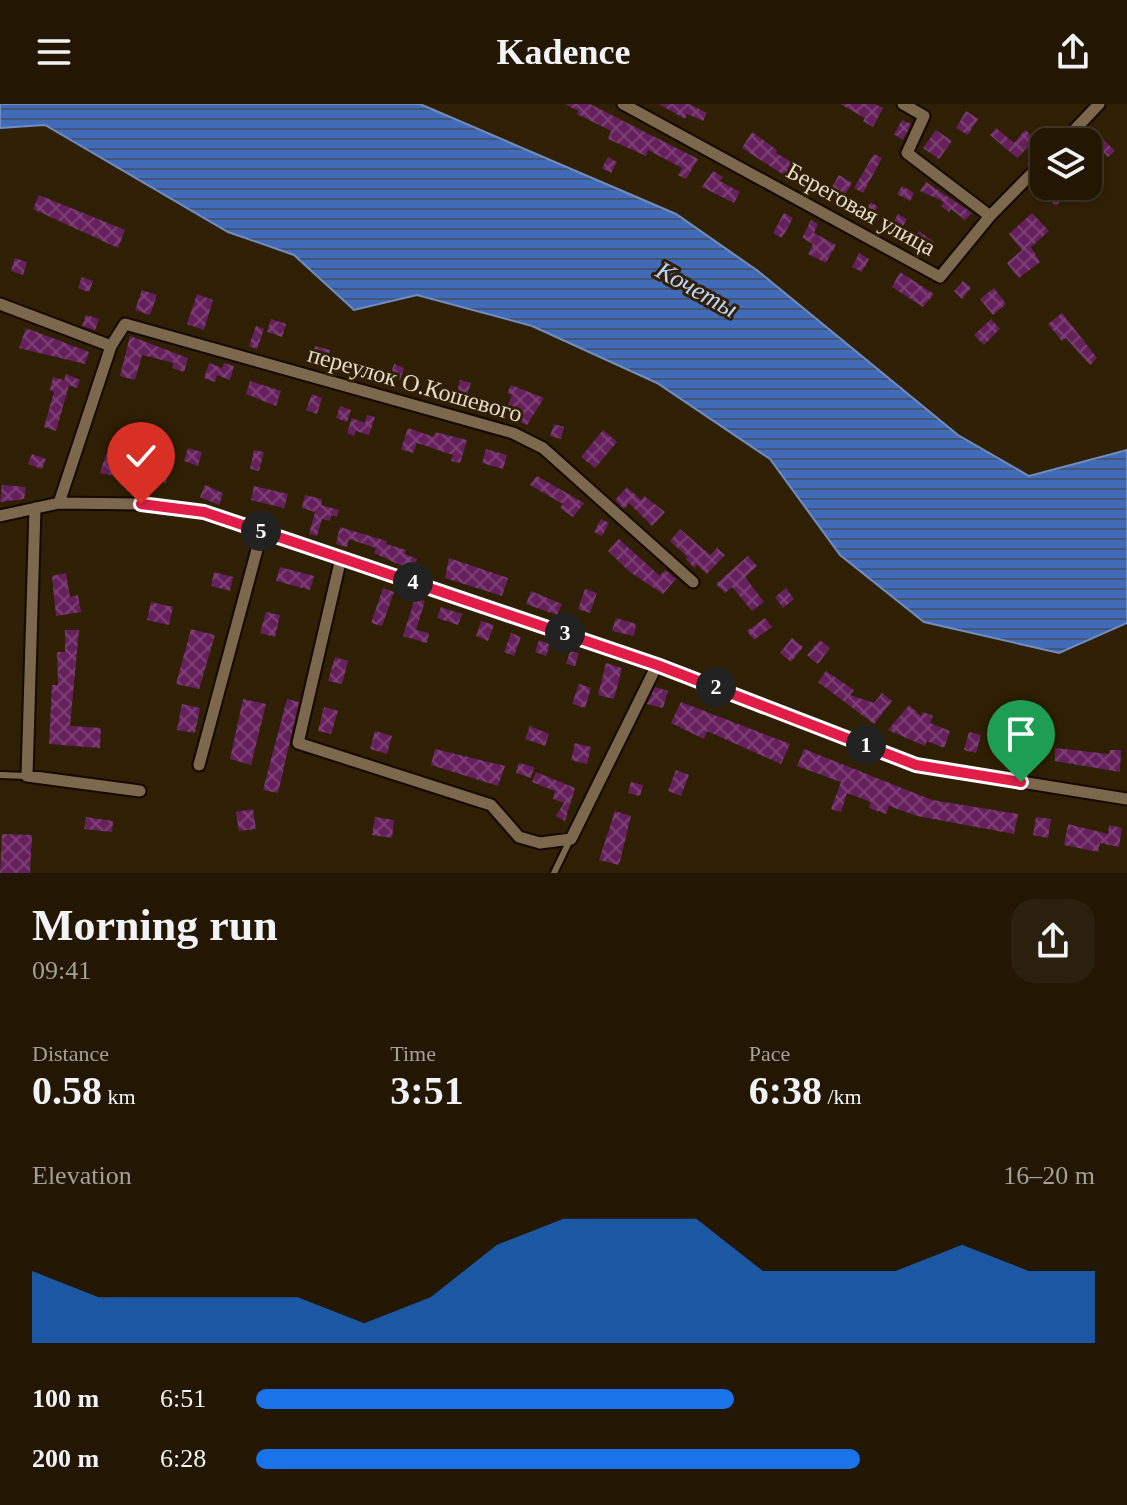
<!DOCTYPE html>
<meta charset="utf-8">
<style>
body{margin:0;font-family:Georgia,serif;background:#2b200d;color:#f1f3f6;height:100vh;display:flex;flex-direction:column;font-size:30px;white-space:nowrap}
*{box-sizing:border-box;margin:0}
p{font-size:26px;color:#a39f9a}
.icon{flex:none;width:44px;height:44px;fill:none;stroke:currentColor;stroke-width:2;stroke-linecap:round;stroke-linejoin:round}
.map{position:relative;height:769px;overflow:hidden}
.details{display:flex;flex-direction:column;background:#231703;flex:1}
.details>*{flex:none}
.buttons{position:absolute;left:1030px;top:24px;display:grid;gap:16px}
.buttons a{display:grid;place-items:center;width:72px;height:72px;border-radius:16px;background:#231703;box-shadow:0 2px 6px #0004,0 0 0 2px #403625;font-size:40px}
.pin{position:absolute;display:grid;place-items:center;width:68px;height:68px;color:#fff;margin:-82px -34px;border-radius:50% 50% 50% 0;rotate:-45deg;box-shadow:0 0 8px #0007}
.pin .icon{rotate:45deg}
.km{position:absolute;width:40px;height:40px;margin:-20px;border-radius:50%;background:#222;color:#fff;font-size:22px;line-height:40px;text-align:center}
.round{display:grid;place-items:center;flex:none;width:84px;height:84px;border-radius:24px;background:#2b200d}
.head{display:flex;align-items:center;justify-content:space-between;height:136px;padding:0 32px}
h1{font-size:44px;font-weight:700;line-height:60px}
.metrics{display:grid;grid-template-columns:repeat(3,1fr);gap:12px;height:136px;padding:8px 32px}
.metrics div{display:grid;align-content:center}
.metrics b{font-size:40px;font-weight:700}
.metrics small{font-size:22px;font-weight:400}
.metrics p{font-size:22px}
.chart{height:224px;padding:16px 32px}
.chart p{display:flex;justify-content:space-between}
.chart svg{width:100%;height:144px;margin-top:8px;fill:#1a73e8;opacity:.7}
ul{padding:0 32px;list-style:none;font-size:26px}
li{display:grid;grid-template-columns:128px 96px 1fr;align-items:center;height:60px}
li i{height:20px;border-radius:10px;background:#1a73e8}
header{display:flex;justify-content:space-between;align-items:center;height:104px;padding:0 32px;background:#231703;font-size:36px;font-weight:700}
.map>svg:first-child{display:block}
.water{fill:url(#water-rules);stroke:#728dbd;stroke-width:2}
.building{fill:url(#building-cross-hatch)}
.lines{fill:none;stroke-linecap:round;stroke-linejoin:round}
.lane-casing{stroke:#160800;stroke-width:10}
.street-casing{stroke:#160800;stroke-width:15}
.lane{stroke:#7c694d;stroke-width:6}
.street{stroke:#7c694d;stroke-width:11}
.route-casing{stroke:#fff;stroke-width:16}
.route{stroke:#e11d48;stroke-width:10}
.labels{text-anchor:middle;stroke-width:6;stroke-linejoin:round;paint-order:stroke}
.street-label{font-size:24px;fill:#e6dbcc;stroke:#2f1f04}
.water-label{font-size:26px;font-style:italic;fill:#bcd4fd;stroke:#2f1f04}
</style>
<header><svg class="icon" aria-label="menu" viewBox="0 0 24 24"><path d="M4 6h16M4 12h16M4 18h16"/></svg>Kadence<svg class="icon" aria-label="share" viewBox="0 0 24 24"><path d="M12 15V3M7 8l5-5 5 5M5 13v7h14v-7"/></svg></header>
<div class="map">
<svg width="1127" height="769" viewBox="0 0 1127 769">
<defs>
<pattern id="water-rules" width="6" height="5" patternUnits="userSpaceOnUse" patternTransform="scale(2)"><rect width="6" height="5" fill="#416bb6"/><path d="M0 2.5h6" fill="none" stroke="#43567a"/></pattern>
<pattern id="building-cross-hatch" width="8" height="8" patternUnits="userSpaceOnUse" patternTransform="scale(2)"><rect width="8" height="8" fill="#66205e"/><path d="M0 0l8 8M0 8l8-8" fill="none" stroke="#7c4074"/></pattern>
</defs>
<rect width="100%" height="100%" fill="#2f1f04"/>
<!-- water -->
<path class="water" d="M0,0H420L676,110L758,167L958,331L1029,372L1127,346V519L1059,549L924,518L840,451L770,355L657,279L532,222L417,191L354,206L294,151L228,128L45,21L0,24Z"/>
<!-- building -->
<path class="building" d="M565,0H590L698,55L686,75L678,71L682,64L648,46L646,52L608,35L611,27L577,10L578,7Z
M659,0H689L707,9L703,17L687,10L685,15Z
M840,0H875L883,4L873,23L863,17L865,14Z
M966,7L978,15L968,31L956,24Z
M902,16L911,20L903,36L894,30Z
M996,24L1014,39L1025,26L1036,35L1017,54L990,31Z
M936,26L952,37L939,55L923,44Z
M752,28L777,46L776,49L795,60L787,73L742,44Z
M1102,34L1115,47L1108,53L1096,40Z
M874,50L882,54L863,89L854,84Z
M608,53L617,58L611,69L602,64Z
M713,67L723,73L720,77L740,88L734,99L702,83Z
M839,71L852,79L841,97L828,90Z
M810,74L824,82L819,91L804,82Z
M926,78L972,109L965,116L951,105L949,108L941,102L944,98L920,87Z
M902,82L914,89L910,97L897,90Z
M1057,82H1065L1070,87L1056,102L1046,92Z
M39,91L125,126L118,144L33,105Z
M871,98L878,103L871,116L863,111Z
M784,109L793,114L782,134L773,129Z
M1032,109L1049,127L1031,143L1040,158L1019,174L1007,159L1022,146L1009,130Z
M898,110L907,115L898,131L889,126Z
M811,116L818,120L814,129L836,141L826,159L808,150L813,140L802,134Z
M919,127L934,138L927,149L912,139Z
M859,149L869,155L862,168L852,163Z
M15,154L27,158L23,171L11,167Z
M900,168L934,190L923,203L892,183Z
M82,173L93,177L89,188L78,184Z
M963,177L971,184L962,195L954,187Z
M994,184L1006,200L993,211L980,195Z
M142,186L157,191L150,211L135,206Z
M197,190L213,196L204,226L187,220Z
M1062,209L1097,254L1090,261L1066,234L1062,237L1048,220Z
M86,211L99,215L95,226L82,222Z
M271,215L286,220L282,233L267,228Z
M991,215L1000,225L984,241L974,231Z
M256,222L264,225L257,245L249,242Z
M26,224L89,248L85,260L19,244Z
M130,232L188,254L184,268L172,264L174,259L142,251L135,276L120,272Z
M315,242L330,246L327,257L313,254Z
M209,259L222,264L224,259L234,262L230,276L217,271L215,278L204,274Z
M394,260L404,264L400,276L390,272Z
M66,270L80,276L77,284L69,281L56,327L44,323L54,288L50,286L53,273L64,276Z
M460,276L471,279L467,291L457,288Z
M250,277L281,287L276,302L246,290Z
M511,281L544,294L527,321L512,315L516,305L508,302L512,290L507,289Z
M312,290L322,294L317,310L306,306Z
M340,302L351,306L347,318L336,314Z
M367,311L375,313L369,331L356,327L354,332L347,329L352,314L365,319Z
M554,320L564,323L561,335L550,332Z
M408,324L434,333L435,328L467,336L460,359L451,357L453,351L417,339L413,349L401,345Z
M603,326L617,338L595,364L581,353Z
M188,344L202,348L198,362L184,357Z
M486,345L507,351L503,365L482,359Z
M254,346L264,348L259,367L250,365Z
M32,350L46,355L42,365L28,360Z
M106,350L131,356L126,374L100,369Z
M150,355L170,359L166,379L146,375Z
M537,372L584,399L573,413L560,404L563,400L530,381Z
M2,381L26,383L24,395L0,398Z
M205,381L223,389L219,401L200,393Z
M254,382L288,390L284,404L251,396Z
M627,383L641,396L644,392L665,408L652,422L629,399L624,405L615,396Z
M305,391L322,395L321,401L339,406L337,413L331,411L330,417L322,415L317,432L309,430L315,408L302,404Z
M601,415L609,419L602,432L594,428Z
M340,423L387,437L386,440L406,446L405,450L417,455L413,467L374,449L376,444L349,435L347,443L336,440Z
M680,425L710,451L717,444L725,451L707,470L697,461L694,464L686,455L688,453L670,437Z
M619,435L660,472L665,466L676,475L663,490L630,468L608,447Z
M748,452L757,462L745,473L764,498L752,507L732,483L725,489L716,480Z
M449,454L508,474L502,492L445,474Z
M280,463L314,472L310,486L276,477Z
M214,468L233,473L230,487L211,482Z
M66,469L70,493L78,491L81,508L56,512L52,472Z
M383,484L394,488L382,522L371,519Z
M786,484L794,495L783,504L775,493Z
M585,485L597,489L590,509L578,505Z
M531,487L562,500L557,511L526,500Z
M415,494L425,497L416,526L429,529L427,539L403,532Z
M151,498L173,503L169,521L147,516Z
M441,503L462,510L458,521L437,514Z
M266,508L280,511L275,533L260,529Z
M616,514L636,520L634,532L612,527Z
M765,514L772,523L754,536L747,527Z
M481,517L494,521L488,537L476,532Z
M191,525L215,531L199,585L176,580Z
M65,526H79L70,622L101,624L100,644L49,640L52,581H58L57,548H65Z
M511,529L521,533L514,552L504,548Z
M792,534L803,543L791,558L780,549Z
M539,536L550,540L546,552L535,548Z
M820,536L830,544L818,560L807,551Z
M570,547L579,549L575,562L566,560Z
M335,553L348,557L342,580L328,577Z
M606,559L622,564L614,595L598,591Z
M826,567L854,586L850,591L874,599L882,589L892,597L874,620L818,578Z
M579,580L591,584L585,604L572,600Z
M655,583L668,587L663,604L647,600Z
M243,595L266,600L251,661L230,655Z
M287,595L299,598L278,689L263,686Z
M681,598L790,640L781,660L707,627L704,635L671,619Z
M182,600L200,604L195,629L177,626Z
M909,601L921,612L923,608L933,612L930,619L950,627L944,644L927,637L925,642L888,626Z
M324,603L338,607L331,630L318,627Z
M1039,620L1051,622L1047,643L1036,641Z
M530,622L549,630L545,642L525,635Z
M375,627L392,632L387,650L370,645Z
M969,628L981,631L976,649L964,646Z
M575,639L591,643L587,660L571,656Z
M1008,642L1032,646L1028,658L1007,651Z
M1055,644L1109,650L1110,646H1121L1120,668L1055,657Z
M435,645L505,662L498,682L431,661Z
M804,645L932,696L1018,710L1014,730L917,712L889,702L886,710L869,704L871,698L847,689L841,708L831,705L841,678L797,662Z
M519,659L534,663L531,674L516,669Z
M676,666L689,671L681,692L668,687Z
M536,668L575,684L565,717L556,712L564,699L553,695L555,687L532,678Z
M631,678L643,681L640,692L628,689Z
M253,705L256,725L239,727L236,708Z
M615,707L631,712L619,761L599,756Z
M86,713L113,717L112,728L84,725Z
M375,713L394,716L392,734L372,731Z
M1036,713L1051,715L1048,734L1033,731Z
M1068,720L1108,730L1109,721L1122,724L1119,743L1100,739L1098,748L1064,741Z
M2,730L32,731L30,769H0Z"/>
<g class="lines">
<!-- lane casing -->
<g class="lane-casing">
<path id="lane" d="M0,671L27,672
M554,769L570,736"/>
</g>
<!-- street casing -->
<g class="street-casing">
<path id="street" d="M623,0L940,173L990,112L1044,57
M903,0L924,12L907,49L990,112
M1063,38L1099,0
M0,200L111,242
M59,399L111,242L125,220L513,329L543,344L693,478
M35,404L27,672L140,687
M0,412L59,399L141,400L204,408L657,561L916,661L1127,695
M341,454L298,639L491,701L519,733L540,739L571,735L657,561
M199,661L262,427"/>
</g>
<!-- lane -->
<use href="#lane" class="lane"/>
<!-- street -->
<use href="#street" class="street"/>
</g>
<g class="lines">
<!-- route casing -->
<g class="route-casing">
<path id="route" d="M141,400L204,408L341,454L657,561L916,661L1021,678"/>
</g>
<!-- route -->
<use href="#route" class="route"/>
</g>
<g class="labels">
<!-- street labels -->
<g class="street-label">
<text transform="translate(861 105) rotate(29)" y="8">Береговая улица</text>
<text transform="translate(415 280) rotate(16)" y="8">переулок О.Кошевого</text>
</g>
<!-- water labels -->
<g class="water-label">
<text transform="translate(697 185) rotate(29)" y="9">Кочеты</text>
</g>
</g>
</svg>
<div class="buttons">
<a><svg class="icon" aria-label="layers" viewBox="0 0 24 24"><path d="M12 4l9 5-9 5-9-5zM3 14l9 5 9-5"/></svg></a>
</div>
<div class="pin" style="left:1021px;top:678px;background:#1e9e55"><svg class="icon" aria-label="arrive" viewBox="0 0 24 24"><path d="M6 21V4h12l-3 4 3 4H6"/></svg></div>
<div class="pin" style="left:141px;top:400px;background:#d93025"><svg class="icon" aria-label="check" viewBox="0 0 24 24"><path d="M5 12l5 5 9-10"/></svg></div>
<b class="km" style="left:866px;top:641px">1</b>
<b class="km" style="left:716px;top:583px">2</b>
<b class="km" style="left:565px;top:529px">3</b>
<b class="km" style="left:413px;top:478px">4</b>
<b class="km" style="left:261px;top:427px">5</b>
</div>
<section class="details">
<div class="head"><div><h1>Morning run</h1><p>09:41</p></div><a class="round"><svg class="icon" aria-label="share" viewBox="0 0 24 24"><path d="M12 15V3M7 8l5-5 5 5M5 13v7h14v-7"/></svg></a></div>
<div class="metrics">
<div><p>Distance</p><b>0.58<small> km</small></b></div>
<div><p>Time</p><b>3:51</b></div>
<div><p>Pace</p><b>6:38<small> /km</small></b></div>
</div>
<div class="chart"><p><span>Elevation</span>16–20 m</p>
<svg viewBox="0 0 160 44" preserveAspectRatio="none"><path d="M0 44V22L10 30L20 30L30 30L40 30L50 38L60 30L70 14L80 6L90 6L100 6L110 22L120 22L130 22L140 14L150 22L160 22V44z"/></svg>
</div>
<ul>
<li><b>100 m</b>6:51<i style="width:57%"></i></li>
<li><b>200 m</b>6:28<i style="width:72%"></i></li>
</ul>
</section>
